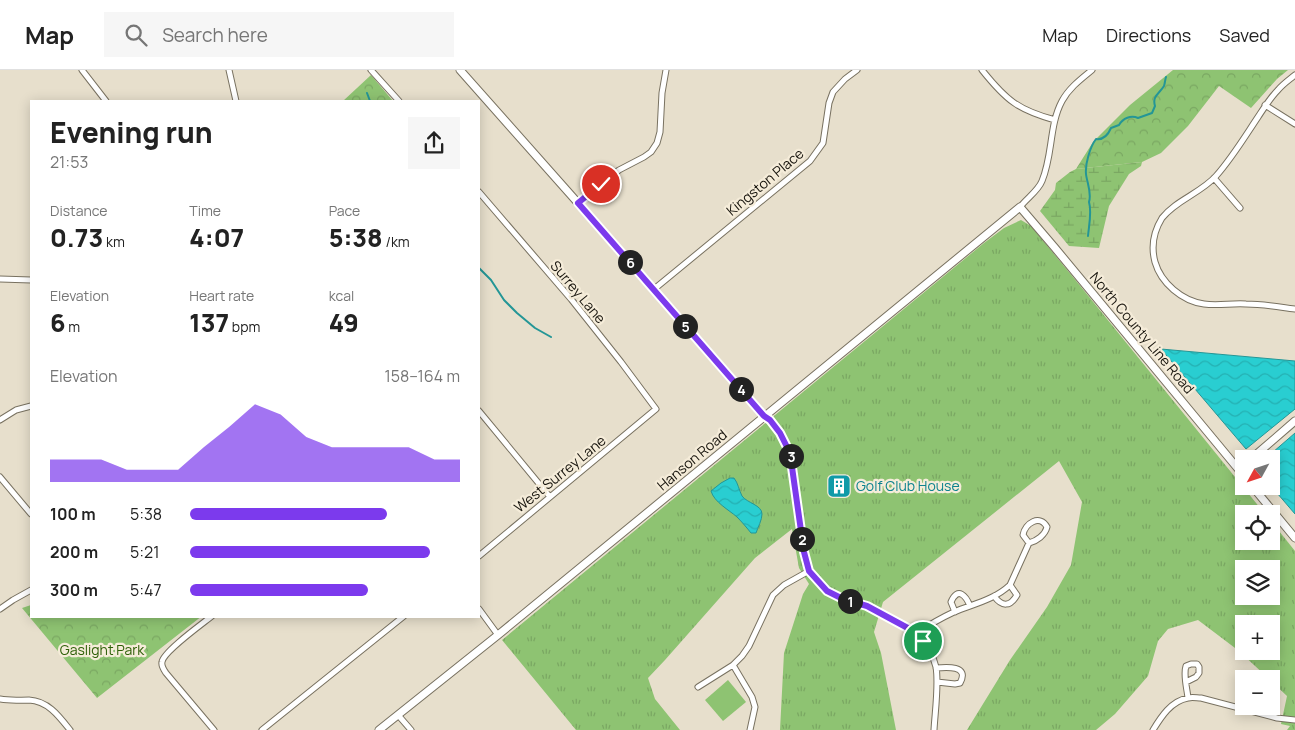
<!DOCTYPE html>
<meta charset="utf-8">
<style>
body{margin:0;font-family:Manrope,sans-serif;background:#f6f6f6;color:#222;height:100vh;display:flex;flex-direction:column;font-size:19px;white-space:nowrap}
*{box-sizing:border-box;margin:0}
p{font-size:16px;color:#767676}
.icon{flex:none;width:28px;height:28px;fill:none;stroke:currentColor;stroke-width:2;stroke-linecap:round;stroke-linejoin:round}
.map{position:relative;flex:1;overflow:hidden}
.details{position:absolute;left:30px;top:30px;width:450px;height:518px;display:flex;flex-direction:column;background:#fff;border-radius:0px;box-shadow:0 2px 12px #0003}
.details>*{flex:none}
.needle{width:32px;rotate:230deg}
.tools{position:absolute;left:1235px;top:380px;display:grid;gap:10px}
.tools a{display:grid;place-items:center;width:45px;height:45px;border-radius:0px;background:#fff;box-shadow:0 2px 12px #0003;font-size:25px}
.pin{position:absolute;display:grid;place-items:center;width:42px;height:42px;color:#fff;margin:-21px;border:2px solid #fff;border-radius:50%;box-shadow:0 1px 5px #0007}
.km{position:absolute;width:25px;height:25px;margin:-12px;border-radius:50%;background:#222;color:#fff;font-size:14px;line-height:25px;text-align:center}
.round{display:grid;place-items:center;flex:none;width:52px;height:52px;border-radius:0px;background:#f6f6f6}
.summary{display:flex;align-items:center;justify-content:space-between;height:85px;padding:0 20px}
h1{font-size:28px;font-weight:800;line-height:38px}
.stats{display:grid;grid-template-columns:repeat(3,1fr);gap:8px;height:85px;padding:5px 20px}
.stats div{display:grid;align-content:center}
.stats b{font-size:25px;font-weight:800}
.stats small{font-size:14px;font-weight:400}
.stats p{font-size:14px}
.chart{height:140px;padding:10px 20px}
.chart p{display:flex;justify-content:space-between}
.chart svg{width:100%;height:90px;margin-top:5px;fill:#7c3aed;opacity:.7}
ul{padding:0 20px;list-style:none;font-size:16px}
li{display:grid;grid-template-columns:80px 60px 1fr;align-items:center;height:38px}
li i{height:12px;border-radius:6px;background:#7c3aed}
header{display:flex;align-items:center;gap:30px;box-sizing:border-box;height:70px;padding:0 25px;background:#fff;border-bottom:1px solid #e0e0e0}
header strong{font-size:24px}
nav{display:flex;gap:28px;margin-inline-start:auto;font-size:18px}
.search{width:350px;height:45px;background:#f6f6f6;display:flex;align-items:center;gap:12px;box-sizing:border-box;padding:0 18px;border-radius:0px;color:#767676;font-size:19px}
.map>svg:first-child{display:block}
.grass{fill:url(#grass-tufts);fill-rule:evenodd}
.forest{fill:url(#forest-crowns)}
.wetland{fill:url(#wetland-marsh)}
.garden{fill:#8ec372}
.water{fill:url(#water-waves);stroke:#249696}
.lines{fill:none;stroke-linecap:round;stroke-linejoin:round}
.stream{stroke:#249696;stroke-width:2}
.street-casing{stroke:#787160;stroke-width:7}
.secondary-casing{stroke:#787160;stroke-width:9}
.street{stroke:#fff;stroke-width:5}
.secondary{stroke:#fff;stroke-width:7}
.route-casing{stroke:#fff;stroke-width:10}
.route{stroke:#7c3aed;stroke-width:6}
.labels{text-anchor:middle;stroke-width:4.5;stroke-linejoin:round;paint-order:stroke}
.street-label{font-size:14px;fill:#17140d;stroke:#f5ecd9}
.culture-label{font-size:14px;fill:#0d838f;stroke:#f5ecd9;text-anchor:start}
.park-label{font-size:14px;fill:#2f6009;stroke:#f5ecd9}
</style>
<header>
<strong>Map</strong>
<div class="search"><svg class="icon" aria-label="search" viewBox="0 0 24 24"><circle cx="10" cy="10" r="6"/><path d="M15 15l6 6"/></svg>Search here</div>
<nav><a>Map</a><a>Directions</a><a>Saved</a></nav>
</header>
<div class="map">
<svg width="1295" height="660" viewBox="0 0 1295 660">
<defs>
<pattern id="grass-tufts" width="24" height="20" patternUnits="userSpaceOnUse" patternTransform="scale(1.25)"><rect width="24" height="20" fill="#8ec372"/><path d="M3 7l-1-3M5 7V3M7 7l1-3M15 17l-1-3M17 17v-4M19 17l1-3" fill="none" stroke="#7aa762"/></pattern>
<pattern id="forest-crowns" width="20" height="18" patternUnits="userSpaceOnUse" patternTransform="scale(1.25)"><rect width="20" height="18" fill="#8ec372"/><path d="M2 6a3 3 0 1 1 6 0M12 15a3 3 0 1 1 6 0" fill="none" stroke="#7aa762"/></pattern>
<pattern id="wetland-marsh" width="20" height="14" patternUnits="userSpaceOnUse" patternTransform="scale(1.25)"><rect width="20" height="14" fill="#8ec372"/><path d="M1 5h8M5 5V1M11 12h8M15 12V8" fill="none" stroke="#7aa762"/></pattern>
<pattern id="water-waves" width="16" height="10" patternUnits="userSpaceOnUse" patternTransform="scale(1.25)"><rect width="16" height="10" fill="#29ced1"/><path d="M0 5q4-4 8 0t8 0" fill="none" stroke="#24b0b2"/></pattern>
</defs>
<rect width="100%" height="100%" fill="#e7dfcc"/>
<!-- grass -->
<path class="grass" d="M1021,150L1031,156L1073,207L1265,444H1244V471H1271V451L1295,481V660H1287L1290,656L1281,654L1287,626L1271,611V609H1269L1239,581L1198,550L1168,559L1158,571L1148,606L1115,644L1096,660H967L1010,590L1047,537L1071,495L1082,432L1059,391L883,532L874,562L881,583L896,660H780L784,583L803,524L809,514L799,498L792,459L755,488L665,590L648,608L655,629L680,660H576L502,570L984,173L1004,158ZM1244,499H1271V526H1244ZM1244,554H1271V581H1244Z"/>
<!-- forest -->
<path class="forest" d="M1173,0H1288L1277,9L1251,38L1219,16L1188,56L1161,83L1142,92L1076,99L1093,72L1130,35Z
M371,5L393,31H343Z
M31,535V546H202L97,628L22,538Z"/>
<!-- wetland -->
<path class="wetland" d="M1142,92L1141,96L1129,104L1109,136L1099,178L1069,176L1040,141L1055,120L1056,113L1070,102L1076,99Z"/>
<!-- garden -->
<path class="garden" d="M728,610L746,632L723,651L705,630Z"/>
<!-- water -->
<path class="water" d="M1161,279L1295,291V339L1246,379Z
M1295,363V444L1271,416V389H1265Z
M730,408H734C738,413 739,420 742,426C747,433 762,435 762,444C762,450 758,457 756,463H751C747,458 742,452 737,447C729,440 714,432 711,421L721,413Z"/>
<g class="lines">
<!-- stream -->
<path class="stream" d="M367,23L370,31
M1088,166C1089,155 1092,142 1089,132C1092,123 1087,113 1086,104C1085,94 1090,77 1096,69C1103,70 1108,65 1111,58L1119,55C1123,48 1131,45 1138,48L1152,43L1155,36C1152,26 1159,24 1164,16C1165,13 1165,10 1166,7
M479,198L491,210L504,230L517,243L535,258L551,267"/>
<!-- street casing -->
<g class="street-casing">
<path id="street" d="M82,0L106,31
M229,0L236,31
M371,0L399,31
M982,0C1006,30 1018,40 1055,50
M1295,5C1289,10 1283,14 1278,20C1270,28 1264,38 1258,47C1244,68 1232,88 1216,106C1201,123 1176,130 1162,148C1154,161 1151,177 1155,192C1161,213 1182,231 1204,234C1218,236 1232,233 1246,234C1263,234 1279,237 1295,239
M1265,35L1295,54
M1214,108L1240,138
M479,122L571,229L621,292L656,339L479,486
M578,133L619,100L644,87L651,82L657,73L660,62L662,23L666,0
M1020,137C1027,128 1038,121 1042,111C1053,85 1049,55 1062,31C1069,18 1081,9 1092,0
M0,209L31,210
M653,220L810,91L823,73L829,33L833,22L845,9L857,0
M479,341L550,427
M764,346C778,355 787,374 792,389L804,482L809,501L827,521L834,525L843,529L867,536L917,563C925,573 933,584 936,597C939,614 935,642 934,660
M0,350L16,340L31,336
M0,407L31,444
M994,526C1002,537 1010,537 1017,525L1010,515
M0,539L13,530L31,520
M479,539L498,565
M955,542L951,532C958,516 966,526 970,536
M212,546C202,554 163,582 162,592C161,596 164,600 166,603L214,660
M917,563C929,555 941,548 954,542C973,534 994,530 1010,515L1029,473C1037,471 1045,465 1047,457C1040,444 1025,453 1023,465L1029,473
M733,595L752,627L755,637L750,660
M936,598C946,597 970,595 960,613L955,614L937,612
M1186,612L1196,607L1199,603V597L1197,594H1191L1186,596C1183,605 1187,618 1188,628
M698,617L733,595L742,586L749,576L773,525L784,515L809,501
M0,629C10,631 19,630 29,630C48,631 59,646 70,660
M398,645L411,660
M262,660L404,546
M1153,660C1161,647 1171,631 1188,628C1192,627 1197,628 1201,628L1277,648L1295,650"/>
</g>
<!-- secondary casing -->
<g class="secondary-casing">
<path id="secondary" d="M460,0L578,133L764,346
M1251,389L1295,351
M1252,416L1295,468
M379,660L498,565L1020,137L1055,178L1244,406"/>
</g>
<!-- street -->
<use href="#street" class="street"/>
<!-- secondary -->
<use href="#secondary" class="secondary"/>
</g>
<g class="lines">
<!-- route casing -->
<g class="route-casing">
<path id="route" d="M601,114L578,133L764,346L770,350L780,363L790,383L804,482L809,501L827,521L843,529L867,536L917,563L923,571"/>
</g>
<!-- route -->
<use href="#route" class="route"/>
</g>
<!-- icons -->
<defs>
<g id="building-square" transform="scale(1.25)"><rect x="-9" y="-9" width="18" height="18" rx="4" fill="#0f9aa8" stroke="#f5ecd9"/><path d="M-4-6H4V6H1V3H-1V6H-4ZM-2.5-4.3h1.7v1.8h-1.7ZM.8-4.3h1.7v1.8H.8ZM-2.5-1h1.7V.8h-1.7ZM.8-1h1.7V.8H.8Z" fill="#fff"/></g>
</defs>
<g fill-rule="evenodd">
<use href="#building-square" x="839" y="416"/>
</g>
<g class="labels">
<!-- street labels -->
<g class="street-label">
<text transform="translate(765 112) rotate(-40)" y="5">Kingston Place</text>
<text transform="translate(578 222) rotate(50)" y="5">Surrey Lane</text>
<text transform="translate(1142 263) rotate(50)" y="5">North County Line Road</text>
<text transform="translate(692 390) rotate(-40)" y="5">Hanson Road</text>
<text transform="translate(560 404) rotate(-39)" y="5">West Surrey Lane</text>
</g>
<!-- culture labels -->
<g class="culture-label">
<text x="856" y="421">Golf Club House</text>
</g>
<!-- park labels -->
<g class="park-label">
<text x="102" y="585">Gaslight Park</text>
</g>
</g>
</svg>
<div class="tools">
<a><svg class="needle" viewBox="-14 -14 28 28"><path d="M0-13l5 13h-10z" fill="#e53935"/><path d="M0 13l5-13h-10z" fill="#767676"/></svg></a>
<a><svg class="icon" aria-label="locate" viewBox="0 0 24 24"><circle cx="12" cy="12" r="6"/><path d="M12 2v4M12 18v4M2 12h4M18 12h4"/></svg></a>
<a><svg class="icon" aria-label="layers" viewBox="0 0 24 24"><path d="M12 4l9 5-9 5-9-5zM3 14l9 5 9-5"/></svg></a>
<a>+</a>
<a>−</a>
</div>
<div class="pin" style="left:923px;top:571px;background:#1e9e55"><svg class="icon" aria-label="arrive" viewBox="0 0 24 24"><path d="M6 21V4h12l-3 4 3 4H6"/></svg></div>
<div class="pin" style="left:601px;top:114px;background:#d93025"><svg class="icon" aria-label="check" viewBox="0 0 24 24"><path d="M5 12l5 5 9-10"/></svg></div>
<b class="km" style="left:850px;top:531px">1</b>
<b class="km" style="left:802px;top:469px">2</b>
<b class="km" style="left:791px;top:386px">3</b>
<b class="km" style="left:741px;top:319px">4</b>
<b class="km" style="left:685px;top:256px">5</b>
<b class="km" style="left:630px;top:192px">6</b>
<section class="details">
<div class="summary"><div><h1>Evening run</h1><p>21:53</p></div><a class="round"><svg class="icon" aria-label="share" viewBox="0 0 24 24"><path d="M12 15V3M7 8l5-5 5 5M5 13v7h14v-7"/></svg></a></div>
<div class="stats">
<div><p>Distance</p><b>0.73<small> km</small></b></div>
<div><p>Time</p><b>4:07</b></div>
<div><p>Pace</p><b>5:38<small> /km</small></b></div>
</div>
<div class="stats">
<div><p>Elevation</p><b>6<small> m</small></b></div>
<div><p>Heart rate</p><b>137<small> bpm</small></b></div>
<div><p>kcal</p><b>49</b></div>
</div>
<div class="chart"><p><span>Elevation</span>158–164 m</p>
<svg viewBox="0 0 160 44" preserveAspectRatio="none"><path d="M0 44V33L10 33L20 33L30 38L40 38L50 38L60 27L70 17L80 6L90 11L100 22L110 27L120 27L130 27L140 27L150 33L160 33V44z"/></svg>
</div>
<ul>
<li><b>100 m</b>5:38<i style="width:73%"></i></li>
<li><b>200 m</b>5:21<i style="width:89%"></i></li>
<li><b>300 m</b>5:47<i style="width:66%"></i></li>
</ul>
</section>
</div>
